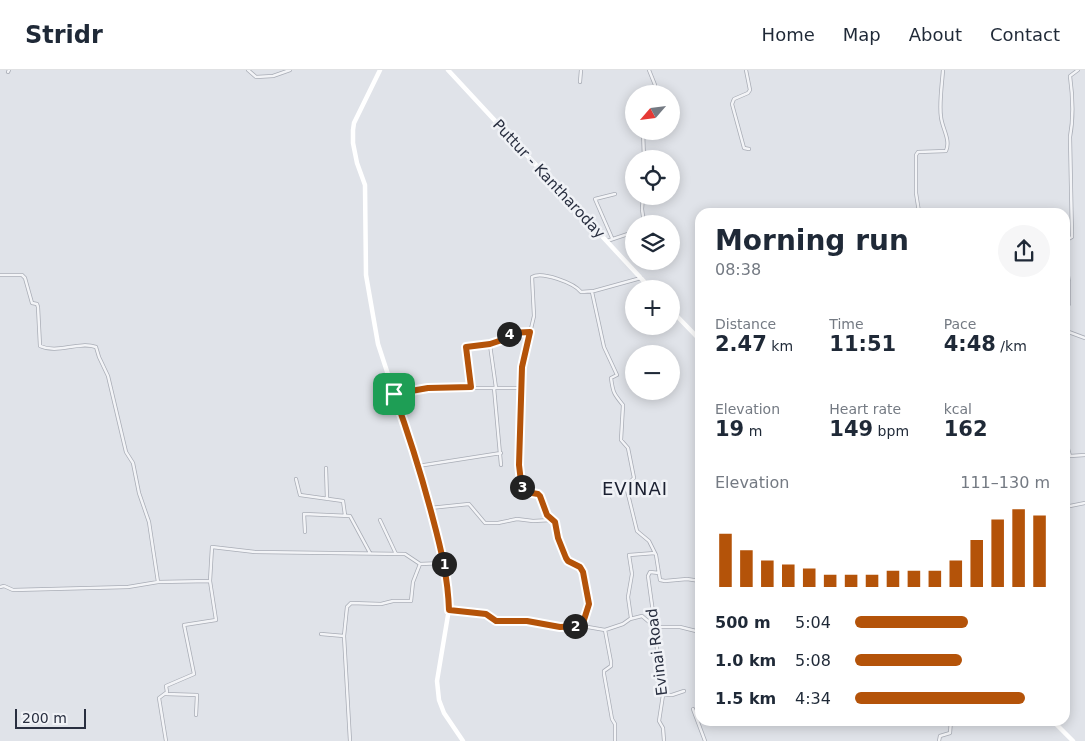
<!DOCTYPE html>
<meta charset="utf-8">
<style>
body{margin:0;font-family:"DejaVu Sans",sans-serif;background:#f6f6f7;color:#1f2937;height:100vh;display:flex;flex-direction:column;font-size:19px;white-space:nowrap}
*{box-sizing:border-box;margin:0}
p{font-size:16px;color:#747a83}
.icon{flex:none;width:28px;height:28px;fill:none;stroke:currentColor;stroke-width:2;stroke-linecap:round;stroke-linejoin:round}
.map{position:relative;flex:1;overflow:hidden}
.sheet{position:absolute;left:695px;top:138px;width:375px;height:518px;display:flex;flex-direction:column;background:#fff;border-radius:15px;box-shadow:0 2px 12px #0003}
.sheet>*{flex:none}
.needle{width:32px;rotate:242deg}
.fabs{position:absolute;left:625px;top:15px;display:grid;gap:10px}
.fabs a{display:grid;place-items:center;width:55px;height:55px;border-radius:50%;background:#fff;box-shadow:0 2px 12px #0003;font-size:25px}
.scale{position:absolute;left:15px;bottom:12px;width:71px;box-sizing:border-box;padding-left:5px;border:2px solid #292f40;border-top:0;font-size:14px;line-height:18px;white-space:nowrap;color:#292f40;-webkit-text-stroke:4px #f0f2f6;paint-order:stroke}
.pin{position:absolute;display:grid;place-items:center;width:42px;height:42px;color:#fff;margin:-21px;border-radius:10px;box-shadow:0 2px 8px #0006}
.km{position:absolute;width:25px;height:25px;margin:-12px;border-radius:50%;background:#222;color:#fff;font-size:14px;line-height:25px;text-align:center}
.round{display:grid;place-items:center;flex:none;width:52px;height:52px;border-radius:26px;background:#f6f6f7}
.summary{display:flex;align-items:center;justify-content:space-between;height:85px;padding:0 20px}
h1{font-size:28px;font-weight:700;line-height:38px}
.metrics{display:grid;grid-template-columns:repeat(3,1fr);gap:8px;height:85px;padding:5px 20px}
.metrics div{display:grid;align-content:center}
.metrics b{font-size:21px;font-weight:700}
.metrics small{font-size:14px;font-weight:400}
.metrics p{font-size:14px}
.chart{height:140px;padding:10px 20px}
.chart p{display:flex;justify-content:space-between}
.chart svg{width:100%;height:90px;margin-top:5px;stroke:#b45309;stroke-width:6}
ul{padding:0 20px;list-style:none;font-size:16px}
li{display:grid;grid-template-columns:80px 60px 1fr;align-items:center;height:38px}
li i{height:12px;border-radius:6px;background:#b45309}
header{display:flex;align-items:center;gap:30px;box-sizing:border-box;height:70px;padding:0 25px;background:#fff;border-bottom:1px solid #e0e1e3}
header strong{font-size:24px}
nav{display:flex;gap:28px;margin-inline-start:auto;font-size:18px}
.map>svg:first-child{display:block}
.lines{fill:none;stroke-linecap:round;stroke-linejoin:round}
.street-casing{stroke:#a9adb6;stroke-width:4}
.street{stroke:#f3f4f7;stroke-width:2.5}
.secondary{stroke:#fff;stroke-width:4.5}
.route-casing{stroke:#fff;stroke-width:10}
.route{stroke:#b45309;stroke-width:6}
.labels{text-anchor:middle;stroke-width:5;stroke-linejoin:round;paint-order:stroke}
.street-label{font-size:15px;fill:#292f40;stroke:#f0f2f6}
.quarter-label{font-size:18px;letter-spacing:1px;fill:#1b2031;stroke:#f0f2f6}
</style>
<header>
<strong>Stridr</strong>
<nav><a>Home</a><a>Map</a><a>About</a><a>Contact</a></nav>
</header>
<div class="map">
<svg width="1085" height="671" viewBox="0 0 1085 671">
<rect width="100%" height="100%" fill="#e0e3e9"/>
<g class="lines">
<!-- street casing -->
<g class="street-casing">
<path id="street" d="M248,0L256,7L273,6L290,0
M649,0L655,15L652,21L654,24
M746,0L750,20L748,23L734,29L732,34L744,78L749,79
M8,2L9,0
M580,12L581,0
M643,61L644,89
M643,126L642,139L644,154
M919,142L916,123V85L918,82L946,81C951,70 942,58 941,47C939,34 942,14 943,0
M612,168L595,129L615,124
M607,171L634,162
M1065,171L1072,167L1070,67C1074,46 1073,28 1070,6L1078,0
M1065,187L1069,212V234L1066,239V260
M0,205H22L25,208L32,233L37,234L38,237L40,276C58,284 78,271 96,277L99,287L108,306L126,382L133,393L139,423L149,452L158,512
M592,222L604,277L617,305L611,308C613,323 614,324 623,335L621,370L628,378L634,408L627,415V420L637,461L649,471L656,485L660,510L665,511L687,509L700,511
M1066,261L1085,268
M490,275L496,318
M471,317L466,277L490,274L507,268L510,263L530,262
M494,318L501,395
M394,324L428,318H522
M1065,375H1067L1070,386L1085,385
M418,396L501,383
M326,398L327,429
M296,409L300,425L343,431L345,445
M1065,437L1085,433
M430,438L469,434L485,453H498L517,449L533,451L552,450
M380,450L396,484
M305,462L304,444L350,446L370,483
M659,503L650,502L648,506L655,557L660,614L663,625L659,651L663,658L664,671
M0,517L4,516L13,520L128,517L158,512L210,511L212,477L255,482L405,484L420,494L444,493
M449,539L486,544L493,550L496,551H527L560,557L582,556L605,560L623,554L630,549L642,546L655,557H680L700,562
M631,548L628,527L632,504L629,485L655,483
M582,556L589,534L583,502L580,497L568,491L566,488L558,468L555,452L547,445L540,426L538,424L526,422L522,420L519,395L522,297L534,246L532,207C542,201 574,213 581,222L594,221L641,208
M605,560L611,592V596L604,601V604L612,649L615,654V671
M321,564L344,566
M166,624L197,625L196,645
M663,625H672L684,621
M693,639L705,671
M166,671L159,628L167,622L166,616L194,604L184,555L216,550L210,511
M350,671L344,566L347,537L351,533L381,534L393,531H411L413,512L420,494
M939,671L940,666L950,663L951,650"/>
</g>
<!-- street -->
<use href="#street" class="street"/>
<!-- secondary -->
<path class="secondary" d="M380,0L354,53L353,60V73L357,93L365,115L366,205L378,274L418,396L444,493L449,539L437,611L439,630L444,643L463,671
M448,0L651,219
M671,240L700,270
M1052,650L1073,671"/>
</g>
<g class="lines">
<!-- route casing -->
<g class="route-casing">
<path id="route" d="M530,262L522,297L519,395L522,420L526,422L538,424L540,426L547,445L555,452L558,468L566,488L568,491L580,497L583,502L589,534L582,556L560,557L527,551H496L486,544L449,540C448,508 441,479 433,449C422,407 409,365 394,324L428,318L471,317L466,277L490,274L508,268L510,263Z"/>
</g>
<!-- route -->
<use href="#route" class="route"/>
</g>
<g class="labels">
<!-- street labels -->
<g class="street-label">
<text transform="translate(549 109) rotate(47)" y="5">Puttur - Kantharoday</text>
<text transform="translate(657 582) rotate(-97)" y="5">Evinai Road</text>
</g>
<!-- quarter labels -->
<g class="quarter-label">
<text x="635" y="425">EVINAI</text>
</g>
</g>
</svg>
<div class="fabs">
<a><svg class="needle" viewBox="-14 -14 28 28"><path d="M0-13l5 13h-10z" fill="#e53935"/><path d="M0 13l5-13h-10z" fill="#747a83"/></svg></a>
<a><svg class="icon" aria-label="locate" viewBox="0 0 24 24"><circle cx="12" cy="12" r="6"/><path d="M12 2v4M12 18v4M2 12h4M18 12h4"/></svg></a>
<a><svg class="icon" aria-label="layers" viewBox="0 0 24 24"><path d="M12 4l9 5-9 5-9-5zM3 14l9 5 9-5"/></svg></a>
<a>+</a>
<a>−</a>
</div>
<div class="scale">200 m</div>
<div class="pin" style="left:394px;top:324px;background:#1e9e55"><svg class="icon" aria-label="arrive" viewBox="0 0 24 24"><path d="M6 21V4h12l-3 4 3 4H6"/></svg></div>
<b class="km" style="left:444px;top:494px">1</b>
<b class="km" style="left:575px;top:556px">2</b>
<b class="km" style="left:522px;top:417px">3</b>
<b class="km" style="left:509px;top:264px">4</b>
<section class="sheet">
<div class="summary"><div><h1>Morning run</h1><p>08:38</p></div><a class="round"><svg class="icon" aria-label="share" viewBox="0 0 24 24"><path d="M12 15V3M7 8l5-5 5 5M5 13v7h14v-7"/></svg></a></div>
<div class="metrics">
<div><p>Distance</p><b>2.47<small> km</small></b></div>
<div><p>Time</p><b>11:51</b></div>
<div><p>Pace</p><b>4:48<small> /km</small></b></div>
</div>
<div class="metrics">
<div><p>Elevation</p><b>19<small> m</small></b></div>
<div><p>Heart rate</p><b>149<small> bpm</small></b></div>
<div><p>kcal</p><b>162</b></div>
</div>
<div class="chart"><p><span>Elevation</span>111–130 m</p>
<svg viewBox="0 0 160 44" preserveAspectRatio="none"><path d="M5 44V18M15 44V26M25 44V31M35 44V33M45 44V35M55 44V38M65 44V38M75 44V38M85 44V36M95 44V36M105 44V36M115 44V31M125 44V21M135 44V11M145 44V6M155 44V9"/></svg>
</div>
<ul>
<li><b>500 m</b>5:04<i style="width:58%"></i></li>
<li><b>1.0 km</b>5:08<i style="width:55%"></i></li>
<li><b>1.5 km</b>4:34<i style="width:87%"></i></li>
</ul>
</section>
</div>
